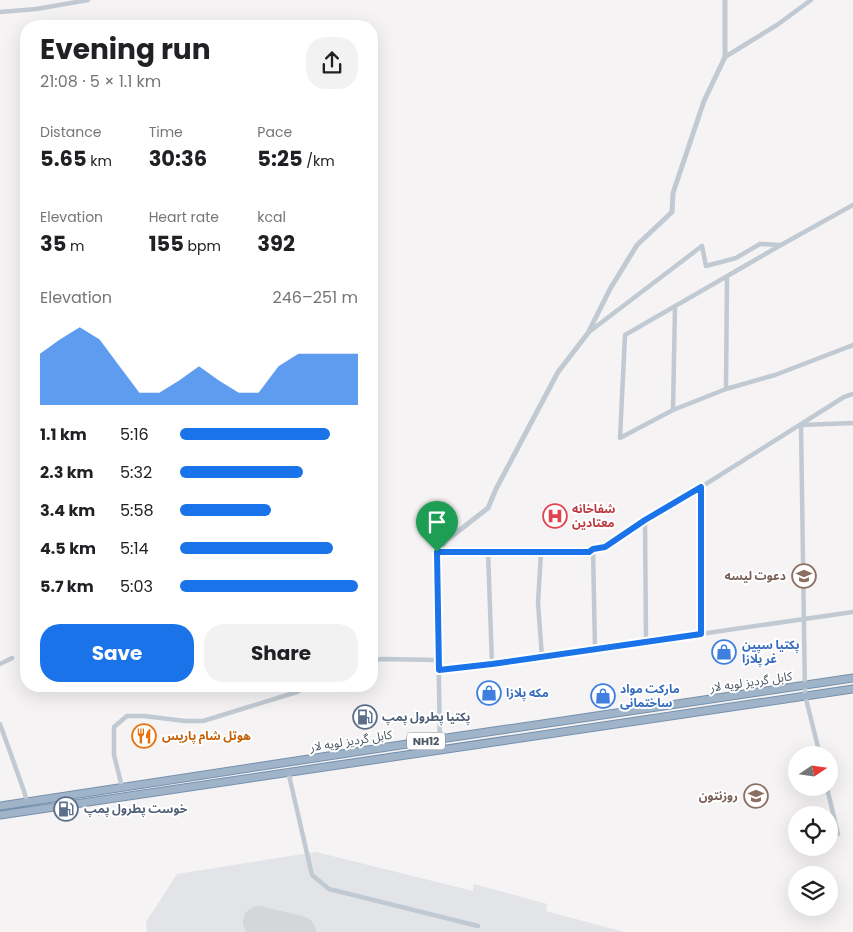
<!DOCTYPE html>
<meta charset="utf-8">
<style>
body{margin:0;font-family:Poppins,"Noto Sans Arabic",sans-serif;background:#f2f2f2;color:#202124;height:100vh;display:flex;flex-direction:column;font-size:19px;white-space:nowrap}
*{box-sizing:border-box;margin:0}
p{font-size:16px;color:#757577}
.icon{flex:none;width:28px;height:28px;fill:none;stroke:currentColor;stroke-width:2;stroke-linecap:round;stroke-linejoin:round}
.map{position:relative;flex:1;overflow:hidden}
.details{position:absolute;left:20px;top:20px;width:358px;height:672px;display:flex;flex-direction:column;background:#fff;border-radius:20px;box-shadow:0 5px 20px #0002}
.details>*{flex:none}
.needle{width:32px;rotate:77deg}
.controls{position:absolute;left:788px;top:746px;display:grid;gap:10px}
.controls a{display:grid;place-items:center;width:50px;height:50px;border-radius:50%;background:#fff;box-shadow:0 5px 20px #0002;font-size:25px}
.pin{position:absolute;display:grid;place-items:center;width:42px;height:42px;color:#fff;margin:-51px -21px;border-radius:50% 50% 50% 0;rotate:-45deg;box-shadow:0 0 5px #0007}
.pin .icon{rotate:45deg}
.round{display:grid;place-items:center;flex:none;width:52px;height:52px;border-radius:20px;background:#f2f2f2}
.summary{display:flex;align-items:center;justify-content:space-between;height:85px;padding:0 20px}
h1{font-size:28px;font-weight:700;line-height:38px}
.stats{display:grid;grid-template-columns:repeat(3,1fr);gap:8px;height:85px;padding:5px 20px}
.stats div{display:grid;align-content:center}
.stats b{font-size:21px;font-weight:700}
.stats small{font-size:14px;font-weight:400}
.stats p{font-size:14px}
.chart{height:140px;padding:10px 20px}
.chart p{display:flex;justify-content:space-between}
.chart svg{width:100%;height:90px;margin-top:5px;fill:#1a73e8;opacity:.7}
.primary-button{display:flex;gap:10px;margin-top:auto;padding:10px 20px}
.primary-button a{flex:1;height:58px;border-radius:20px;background:#1a73e8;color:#fff;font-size:20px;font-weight:700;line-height:58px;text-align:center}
.primary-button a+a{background:#f2f2f2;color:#202124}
ul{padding:0 20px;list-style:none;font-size:16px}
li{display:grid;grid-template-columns:80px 60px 1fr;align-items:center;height:38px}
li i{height:12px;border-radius:6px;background:#1a73e8}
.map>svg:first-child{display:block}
.airport{fill:#e2e4e7}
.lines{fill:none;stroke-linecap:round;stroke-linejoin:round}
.runway{stroke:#d5d6d8;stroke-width:32}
.trunk-casing{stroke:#7690ad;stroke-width:9}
.minor{stroke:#c1cad2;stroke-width:4.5}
.tertiary{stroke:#c1cad2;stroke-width:5}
.trunk{stroke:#9fb4c9;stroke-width:7}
.route-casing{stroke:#fff;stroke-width:10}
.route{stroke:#1a73e8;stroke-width:6}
.labels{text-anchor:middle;stroke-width:4;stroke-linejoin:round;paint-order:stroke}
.shield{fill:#fff;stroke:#808990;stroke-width:1}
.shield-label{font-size:11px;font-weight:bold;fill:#4a5661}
.health-label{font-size:12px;font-weight:bold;fill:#be3a42;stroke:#fff;text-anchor:start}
.education-label{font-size:12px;font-weight:bold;fill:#785e54;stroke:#fff;text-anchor:end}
.shop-label{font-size:12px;font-weight:bold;fill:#366cbe;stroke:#fff;text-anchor:start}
.street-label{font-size:12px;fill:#4a5661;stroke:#fff}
.service-label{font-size:12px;font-weight:bold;fill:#4e5e75;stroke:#fff;text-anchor:start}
.food-label{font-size:12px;font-weight:bold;fill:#c56008;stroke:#fff;text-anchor:start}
</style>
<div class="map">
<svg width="853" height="932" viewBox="0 0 853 932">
<rect width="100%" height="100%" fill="#f5f3f3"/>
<!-- airport -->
<path class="airport" d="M316,852L473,891L474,884L547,904L546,911L624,932H147L146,922L177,874Z"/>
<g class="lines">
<!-- runway -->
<path class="runway" d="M259,922L300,932"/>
<!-- trunk casing -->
<g class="trunk-casing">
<path id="trunk" d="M0,806L440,739L853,678
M0,815L853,689"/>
</g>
<!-- minor -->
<path class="minor" d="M0,12L36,9L88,0
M725,57L777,25L811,0
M853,205L781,245L625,335L620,438L673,410L726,389L775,375L853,345
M589,332L702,246L706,266L736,258L760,244L780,245
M726,389L727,276
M673,410L675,307
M645,520L646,642
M593,549L595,649
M488,552L492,664
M541,552L538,603L542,657
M701,635V487
M371,660L383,659L439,660
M0,664L12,658
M439,670L492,664L853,612
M0,724L24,791L27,802
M440,750L437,552H589L593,549L605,547L645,520L698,489L844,397L853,394
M820,755L805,695L801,425L853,423
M288,771L312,875L329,889L478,926
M122,787L114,755V727L127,716H144L185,721H203L297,692L308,686
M827,788L838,834"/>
<!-- tertiary -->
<path class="tertiary" d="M437,552L447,540L488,508L496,489L558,372L588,333L610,289L637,245L672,212L673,193L704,101L725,57V0"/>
<!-- trunk -->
<use href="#trunk" class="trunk"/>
</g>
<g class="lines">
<!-- route casing -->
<g class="route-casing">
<path id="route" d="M701,487V634L492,664L439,670L437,552H589L593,549L605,547L645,520Z"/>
</g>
<!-- route -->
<use href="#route" class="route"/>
</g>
<!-- icons -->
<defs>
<g id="hospital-ring" transform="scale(1.25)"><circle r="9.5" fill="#fff" stroke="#e0444e" stroke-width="1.5"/><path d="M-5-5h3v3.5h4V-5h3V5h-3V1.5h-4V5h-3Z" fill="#e0444e"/></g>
<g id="school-ring" transform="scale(1.25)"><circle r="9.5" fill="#fff" stroke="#8d6e63" stroke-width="1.5"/><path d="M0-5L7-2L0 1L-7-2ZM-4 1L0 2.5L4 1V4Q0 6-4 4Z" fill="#8d6e63"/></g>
<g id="shop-ring" transform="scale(1.25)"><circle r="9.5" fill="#fff" stroke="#3f7fe0" stroke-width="1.5"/><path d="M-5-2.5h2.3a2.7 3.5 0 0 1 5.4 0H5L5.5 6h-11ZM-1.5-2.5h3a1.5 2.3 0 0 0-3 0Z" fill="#3f7fe0"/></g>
<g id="fuel-ring" transform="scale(1.25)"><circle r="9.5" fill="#fff" stroke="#5c6f8a" stroke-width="1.5"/><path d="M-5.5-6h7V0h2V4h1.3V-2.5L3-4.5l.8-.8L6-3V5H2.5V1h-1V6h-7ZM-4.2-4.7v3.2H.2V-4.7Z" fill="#5c6f8a"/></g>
<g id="restaurant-ring" transform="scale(1.25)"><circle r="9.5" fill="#fff" stroke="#e8710a" stroke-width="1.5"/><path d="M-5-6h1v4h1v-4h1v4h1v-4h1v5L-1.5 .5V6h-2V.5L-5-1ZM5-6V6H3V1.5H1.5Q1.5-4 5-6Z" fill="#e8710a"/></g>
</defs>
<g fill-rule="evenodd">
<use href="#hospital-ring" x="555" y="516"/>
<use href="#school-ring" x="804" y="576"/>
<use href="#shop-ring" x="724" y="652"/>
<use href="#shop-ring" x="489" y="693"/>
<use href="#shop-ring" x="603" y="696"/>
<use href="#fuel-ring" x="365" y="717"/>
<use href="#restaurant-ring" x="144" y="736"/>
<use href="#school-ring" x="756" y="796"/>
<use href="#fuel-ring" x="66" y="809"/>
</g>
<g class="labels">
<!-- shield labels -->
<rect class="shield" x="407" y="732.5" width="38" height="17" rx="4"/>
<g class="shield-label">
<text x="426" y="745">NH12</text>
</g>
<!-- health labels -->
<g class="health-label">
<text x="572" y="513">شفاخانه<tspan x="572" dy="14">معتادین</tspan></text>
</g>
<!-- education labels -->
<g class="education-label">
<text x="786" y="580">دعوت لیسه</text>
<text x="738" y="800">روزنتون</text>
</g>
<!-- shop labels -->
<g class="shop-label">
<text x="742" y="649">پکتیا سپین<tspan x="742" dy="14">غر پلازا</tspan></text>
<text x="620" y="693">مارکت مواد<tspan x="620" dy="14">ساختمانی</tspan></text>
<text x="506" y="697">مکه پلازا</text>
</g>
<!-- street labels -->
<g class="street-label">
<text transform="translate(751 682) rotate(-8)" y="4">کابل گردیز لویه لار</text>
<text transform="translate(351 741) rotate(-9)" y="4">کابل گردیز لویه لار</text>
</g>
<!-- service labels -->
<g class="service-label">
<text x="382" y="721">پکتیا پطرول پمپ</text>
<text x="84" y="813">خوست پطرول پمپ</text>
</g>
<!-- food labels -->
<g class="food-label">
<text x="162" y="740">هوتل شام پاریس</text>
</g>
</g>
</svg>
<div class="controls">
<a><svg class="needle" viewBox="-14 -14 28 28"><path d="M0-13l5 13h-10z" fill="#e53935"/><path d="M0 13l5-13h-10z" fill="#757577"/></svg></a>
<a><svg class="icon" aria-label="locate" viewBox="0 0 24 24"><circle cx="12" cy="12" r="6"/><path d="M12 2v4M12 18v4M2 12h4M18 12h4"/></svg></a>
<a><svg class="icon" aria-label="layers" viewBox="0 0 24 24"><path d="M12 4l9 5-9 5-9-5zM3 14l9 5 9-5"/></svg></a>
</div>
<div class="pin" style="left:437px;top:552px;background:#1e9e55"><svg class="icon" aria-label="arrive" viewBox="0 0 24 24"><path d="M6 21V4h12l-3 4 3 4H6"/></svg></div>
<section class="details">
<div class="summary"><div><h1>Evening run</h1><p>21:08 · 5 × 1.1 km</p></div><a class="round"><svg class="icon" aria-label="share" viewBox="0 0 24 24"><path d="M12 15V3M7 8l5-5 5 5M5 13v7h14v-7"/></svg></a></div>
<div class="stats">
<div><p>Distance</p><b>5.65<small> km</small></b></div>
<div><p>Time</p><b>30:36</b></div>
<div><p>Pace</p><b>5:25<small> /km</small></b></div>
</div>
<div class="stats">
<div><p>Elevation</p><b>35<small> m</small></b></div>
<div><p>Heart rate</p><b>155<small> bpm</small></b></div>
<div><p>kcal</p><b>392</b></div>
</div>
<div class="chart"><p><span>Elevation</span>246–251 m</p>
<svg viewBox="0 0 160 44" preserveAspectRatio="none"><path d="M0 44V19L10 12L20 6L30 12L40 25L50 38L60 38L70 32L80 25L90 32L100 38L110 38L120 25L130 19L140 19L150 19L160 19V44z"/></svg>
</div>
<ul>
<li><b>1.1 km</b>5:16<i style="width:84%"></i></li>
<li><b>2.3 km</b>5:32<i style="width:69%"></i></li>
<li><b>3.4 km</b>5:58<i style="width:51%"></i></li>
<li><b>4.5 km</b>5:14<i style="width:86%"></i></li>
<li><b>5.7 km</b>5:03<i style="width:100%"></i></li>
</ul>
<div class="primary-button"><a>Save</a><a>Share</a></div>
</section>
</div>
